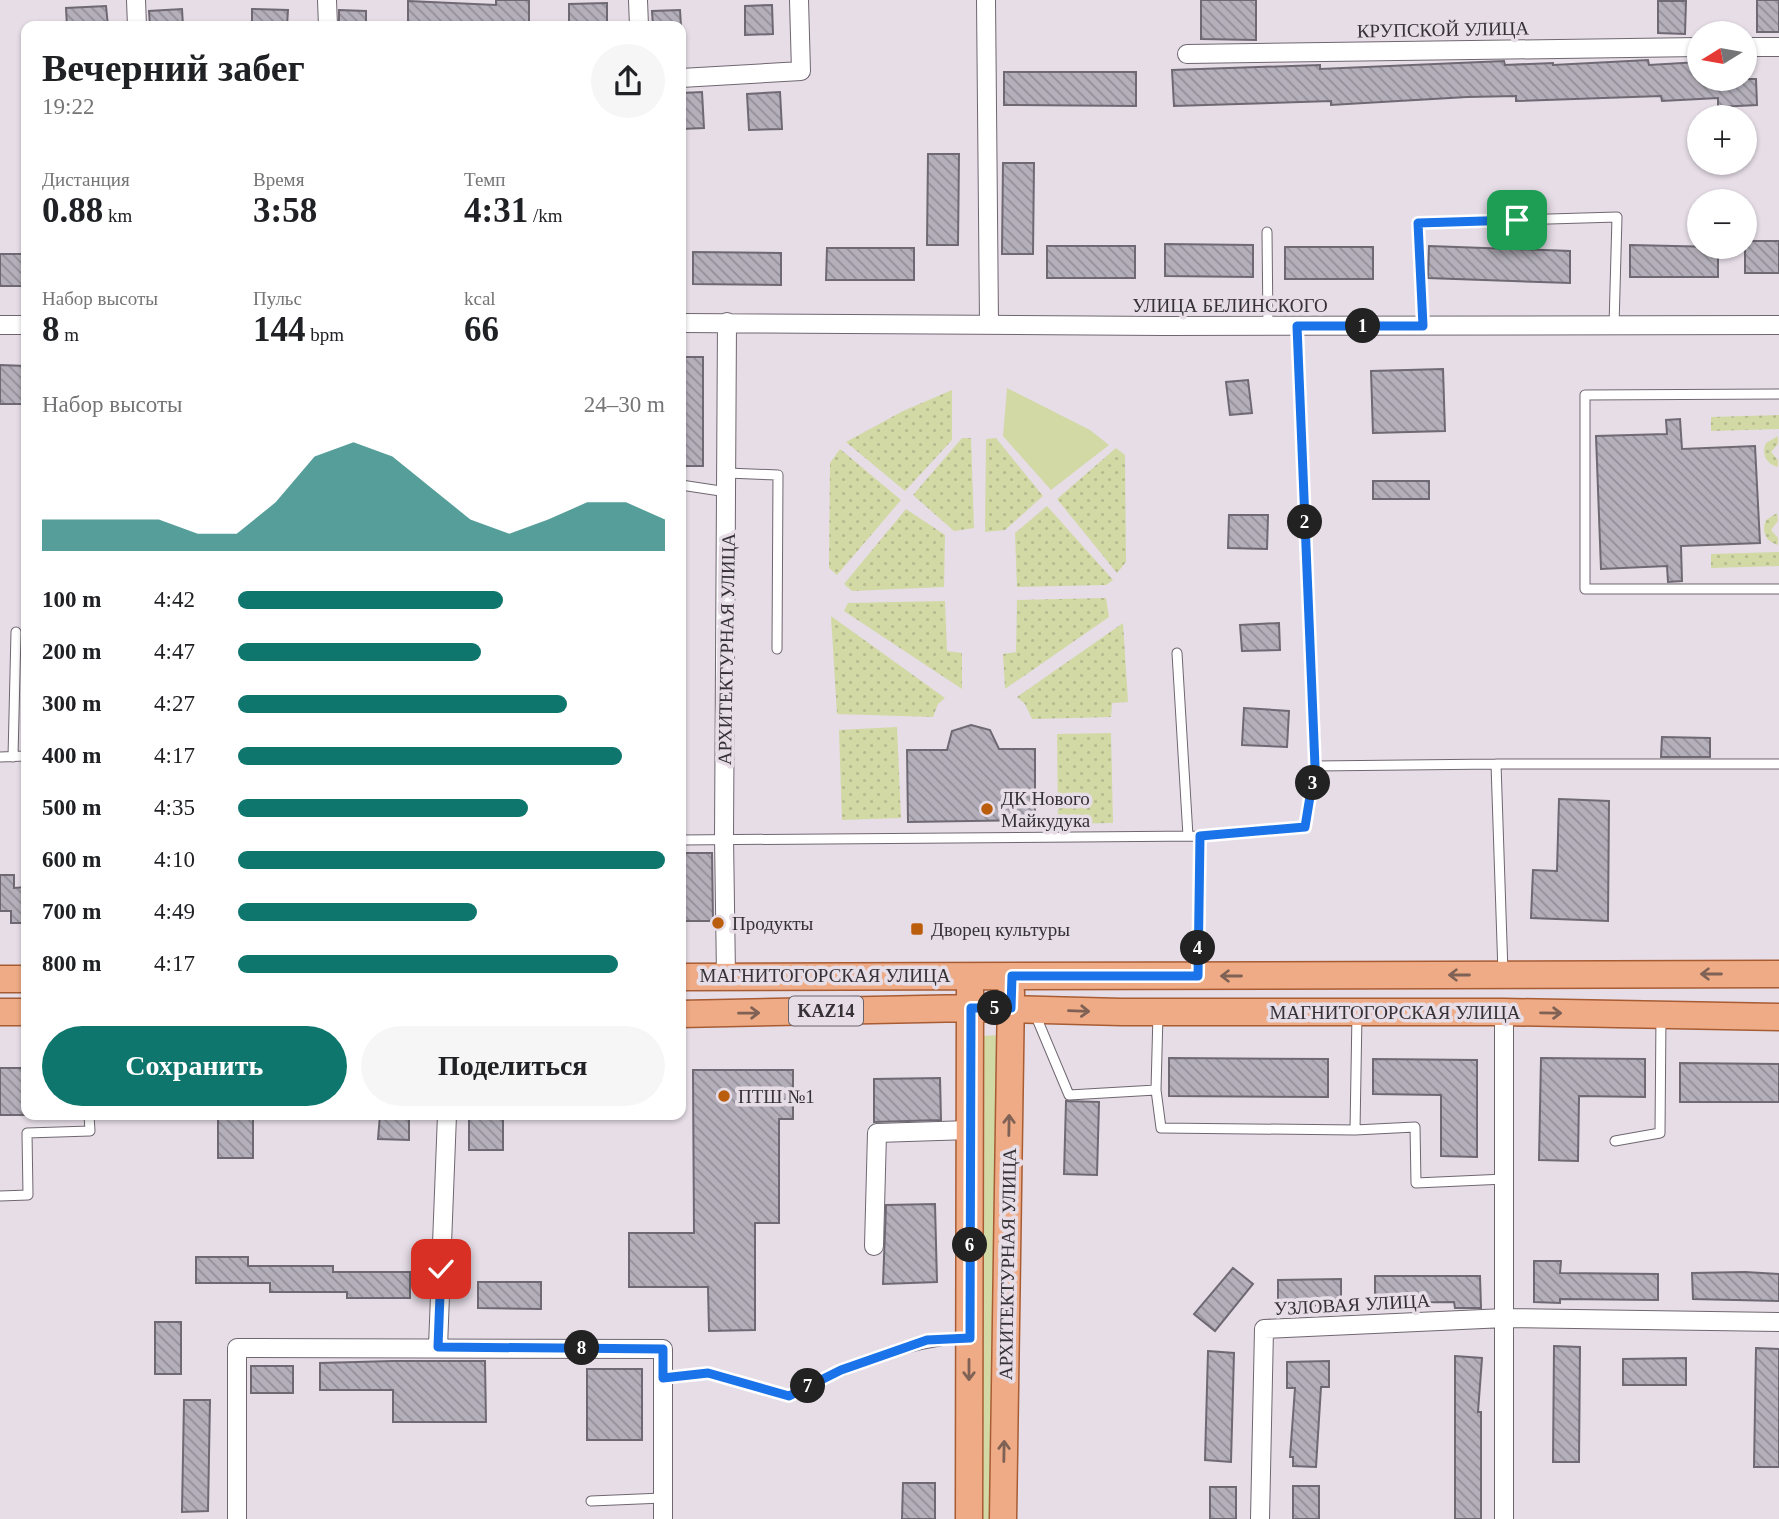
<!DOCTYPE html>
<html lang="ru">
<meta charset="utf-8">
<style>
body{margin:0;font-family:Georgia,serif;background:#f6f6f6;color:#202124;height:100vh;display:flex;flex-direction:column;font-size:26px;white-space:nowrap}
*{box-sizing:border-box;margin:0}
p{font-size:23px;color:#757577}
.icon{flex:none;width:38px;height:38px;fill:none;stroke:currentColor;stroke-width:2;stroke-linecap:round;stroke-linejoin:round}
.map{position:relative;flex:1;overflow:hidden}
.drawer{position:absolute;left:21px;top:21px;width:665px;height:1099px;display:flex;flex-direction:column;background:#fff;border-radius:14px;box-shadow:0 2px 5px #0004}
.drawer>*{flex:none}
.needle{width:46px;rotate:259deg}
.controls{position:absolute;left:1687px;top:21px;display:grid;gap:14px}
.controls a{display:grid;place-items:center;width:70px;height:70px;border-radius:50%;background:#fff;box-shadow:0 2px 5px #0004;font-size:35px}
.pin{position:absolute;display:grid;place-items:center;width:60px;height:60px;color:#fff;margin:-30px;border-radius:14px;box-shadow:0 4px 10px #0006}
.km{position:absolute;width:35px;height:35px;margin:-18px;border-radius:50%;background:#222;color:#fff;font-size:19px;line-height:35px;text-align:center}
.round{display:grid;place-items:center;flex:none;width:74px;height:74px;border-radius:37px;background:#f6f6f6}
.summary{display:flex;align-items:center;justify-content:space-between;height:119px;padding:0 21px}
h1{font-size:38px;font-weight:800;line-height:52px}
.stats{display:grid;grid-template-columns:repeat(3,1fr);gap:10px;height:119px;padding:7px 21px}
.stats div{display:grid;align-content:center}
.stats b{font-size:35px;font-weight:800}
.stats small{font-size:19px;font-weight:400}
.stats p{font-size:19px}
.chart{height:196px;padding:14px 21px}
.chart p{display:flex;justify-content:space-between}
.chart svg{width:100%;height:126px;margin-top:7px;fill:#0f766e;opacity:.7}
.action{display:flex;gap:14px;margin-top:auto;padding:14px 21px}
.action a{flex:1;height:80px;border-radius:42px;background:#0f766e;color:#fff;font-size:28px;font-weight:800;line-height:80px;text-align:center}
.action a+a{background:#f6f6f6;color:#202124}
ul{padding:0 21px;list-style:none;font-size:23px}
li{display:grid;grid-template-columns:112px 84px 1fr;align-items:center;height:52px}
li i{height:18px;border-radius:9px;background:#0f766e}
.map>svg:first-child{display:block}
.grass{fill:url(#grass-dots)}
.green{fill:#d2d9a5}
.building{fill:url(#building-back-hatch);stroke:#6e6973;stroke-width:2}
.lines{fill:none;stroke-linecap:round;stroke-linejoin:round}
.service-casing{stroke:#6f6770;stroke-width:11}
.minor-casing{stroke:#6f6770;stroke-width:20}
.primary-casing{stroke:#a75c34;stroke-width:29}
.service{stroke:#fff;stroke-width:9}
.minor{stroke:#fff;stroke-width:18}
.primary{stroke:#efab85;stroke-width:26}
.oneway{stroke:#7f6255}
.route-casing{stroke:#fff;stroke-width:14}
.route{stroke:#1a73e8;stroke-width:9}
.poi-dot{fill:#ba5d0d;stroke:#e6dde7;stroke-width:2.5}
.labels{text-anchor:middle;stroke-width:7;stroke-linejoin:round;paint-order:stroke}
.shield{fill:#e6dde7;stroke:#6a656a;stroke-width:2}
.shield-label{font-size:18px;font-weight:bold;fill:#353135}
.street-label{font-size:19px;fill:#353135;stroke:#e6dde7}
.poi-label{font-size:19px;fill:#353135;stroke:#e6dde7;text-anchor:start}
</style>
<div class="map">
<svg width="1779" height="1519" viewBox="0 0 1779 1519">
<defs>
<pattern id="grass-dots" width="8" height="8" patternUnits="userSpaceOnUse" patternTransform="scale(1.75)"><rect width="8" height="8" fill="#d2d9a5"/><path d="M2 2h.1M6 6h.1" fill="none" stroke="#b5bb8f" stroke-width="1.8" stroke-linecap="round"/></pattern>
<pattern id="building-back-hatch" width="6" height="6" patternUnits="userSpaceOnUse" patternTransform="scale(1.75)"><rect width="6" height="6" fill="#b4afba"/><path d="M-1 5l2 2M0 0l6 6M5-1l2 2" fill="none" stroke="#938f98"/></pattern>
</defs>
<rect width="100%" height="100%" fill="#e6dde7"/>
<!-- grass -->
<path class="grass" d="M952,390V440L905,491L846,442L903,411Z
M1779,415V429L1711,431V417Z
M1778,436V444L1771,452L1778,460V467C1766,464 1761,454 1766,443Z
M962,438H971L974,528L954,531L913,495Z
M996,438L1043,496L1005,530L985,532L986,439Z
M1116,448L1125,455L1126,562L1117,573L1057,499Z
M840,449L901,500L837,575L829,568L830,463Z
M1047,506L1113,580L1106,585L1017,587L1015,533Z
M906,509L945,535L944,587L852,591L844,584Z
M1777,513L1778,521L1771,530L1778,538V545C1766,542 1761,532 1766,520Z
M1779,552V566L1711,568V554Z
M1106,598L1109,617L1005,689L1003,654L1016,652L1017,600Z
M945,601L947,651L962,653V689L844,611L848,603Z
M831,616L945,698L938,704L933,717L837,714Z
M1123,623L1128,702L1112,703L1111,717L1032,719L1025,704L1017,697Z
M897,727L901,818L842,820L839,730Z
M1111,733L1113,823L1058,824L1057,734Z"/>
<!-- green -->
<path class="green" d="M1007,388L1090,430L1109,445L1051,490L1003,436Z
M1003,1035L1000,1519H976L978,1036Z"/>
<!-- building -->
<path class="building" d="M496,0H529V26H408V1L496,5Z
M1201,0H1256V40L1201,39Z
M1757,0H1779V32H1757Z
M1658,1H1686L1685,34L1658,33Z
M607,3V26H569V4Z
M772,5L773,34L745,35V6Z
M106,6L108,26H67L66,8Z
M182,9L183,26H150L149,11Z
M252,9L288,10L287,26H252Z
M339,10L366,11V26H339Z
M680,10L681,26H653L652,11Z
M1648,60L1649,65L1699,62V79H1756L1757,105L1718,107V98L1662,101L1661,96L1516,101V96L1467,97L1331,105V101L1174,106L1172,70L1320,65V69L1504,61L1505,65L1553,63V65Z
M1004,72H1136V106L1004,105Z
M702,92L704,128L681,129V93Z
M780,92L782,129L749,130L747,94Z
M928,154H959L958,245H927Z
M1003,163H1034L1033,254H1002Z
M1745,241H1779V273H1745Z
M1165,244L1253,245V277L1165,276Z
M1630,245L1718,247V277H1630Z
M1047,246H1135V278H1047Z
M1429,246L1570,251V283L1428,278Z
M1285,247H1373V279H1285Z
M827,248H914V280H826Z
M693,252L781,253V285L693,284Z
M0,254H26V286H0Z
M681,357H703V466H681Z
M0,365L26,366V404H0Z
M1443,369L1445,431L1373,433L1371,371Z
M1248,380L1252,413L1230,415L1226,382Z
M1680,419L1682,449L1755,446L1760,543L1681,546L1682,581L1668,582L1667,566L1601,569L1596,436L1667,434L1666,420Z
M1373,481H1429V499H1373Z
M1229,515H1268L1267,549L1228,548Z
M1279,623L1280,650L1242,651L1240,625Z
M1244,708L1289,711L1287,747L1242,745Z
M971,725L990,730L999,749H1035V820L908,822L907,750H947L952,731Z
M1662,737L1710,738V757H1661Z
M1559,799L1609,801L1608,921L1531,918L1533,870L1557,871Z
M681,853H712L713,921H681Z
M0,875H14V888L26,887V923H11V911H0Z
M1169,1058L1328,1059V1097L1169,1096Z
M1541,1058L1645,1059V1097L1579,1096L1578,1161L1539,1160Z
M1373,1059L1477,1060V1157L1441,1156V1095L1373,1094Z
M1680,1063L1779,1064V1102H1680Z
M0,1068H26V1115H0Z
M693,1070H793V1119H779V1223H755V1330L709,1331L708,1287H629V1233H694Z
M940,1078L941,1120L874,1122V1079Z
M1066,1101L1099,1102L1097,1175L1064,1174Z
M218,1115H253V1158H218Z
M380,1115H409V1140L378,1139Z
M469,1115H503V1150H469Z
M935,1204L937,1282L883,1284L886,1205Z
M196,1257H248V1266H333V1272H410V1298H347V1292H270V1283H196Z
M1534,1261H1561L1560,1273L1658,1274V1300L1560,1299V1303L1534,1302Z
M1233,1268L1253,1284L1215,1331L1194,1314Z
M1745,1272L1779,1274V1301L1693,1299L1692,1273Z
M1375,1276H1480L1481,1308H1455L1454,1302L1375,1303Z
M1341,1279V1305L1278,1306V1280Z
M478,1282H541V1309L478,1308Z
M155,1322H181V1374H155Z
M1554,1346L1580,1347L1579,1462H1553Z
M1756,1348L1779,1349V1467H1754Z
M1208,1351L1234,1353L1231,1462L1205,1460Z
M1455,1356L1482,1358L1478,1412H1481V1519H1455Z
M1686,1358V1385H1623V1359Z
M393,1361H485L486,1422H393V1390H320V1363Z
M1329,1361V1387H1321L1316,1467L1293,1466V1457H1290L1295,1388H1287V1362Z
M251,1366H293V1393H251Z
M587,1369H642V1440H587Z
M184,1400H210L208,1511L182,1512Z
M903,1483H935V1519H902Z
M1293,1486H1319V1519H1293Z
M1210,1487H1236V1519H1210Z"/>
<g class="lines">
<!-- service casing -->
<g class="service-casing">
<path id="service" d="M1267,232L1268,326
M1297,326L1316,766L1496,764
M1423,326L1417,223L1617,217L1614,326
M1779,394L1585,395V589H1779
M727,473L778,475L777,649
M681,485L727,492
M1177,653L1188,836
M0,757L26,756
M13,757L16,632
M1200,836L1305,827L1316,766
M681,840L1200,836L1198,974
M1503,973L1496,764H1779
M1035,1014L1069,1095L1156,1090L1158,1014
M1156,1090L1161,1128L1355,1130L1357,1014
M1355,1130L1415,1127L1416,1183L1505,1179
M1615,1141L1660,1133L1661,1016
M0,1196L28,1195L27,1133L90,1131L89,1115
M663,1378L708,1373L789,1396C847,1367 902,1342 968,1338
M591,1501L663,1498"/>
</g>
<!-- minor casing -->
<g class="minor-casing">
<path id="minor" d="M136,0L137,26
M327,0L328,26
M638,0L639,26
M986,0L989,323
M1745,47H1779
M1187,54L1699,47
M681,78L801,71L799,0
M681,323L1164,326L1779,325
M0,325H26
M726,976L724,837L727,322
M874,1246L877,1133L970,1130
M438,1347L447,1115
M237,1519V1348L663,1349V1519
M1260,1519L1264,1329L1505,1318L1779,1322
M1504,1519V1012"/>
</g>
<!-- primary casing -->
<g class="primary-casing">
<path id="primary" d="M681,977L1779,974
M0,979H26
M0,1012H26
M681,1014L971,1008L1121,1012H1504L1779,1017
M969,1519L970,990
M1003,1519L1011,992"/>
</g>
<!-- service -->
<use href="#service" class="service"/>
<!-- minor -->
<use href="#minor" class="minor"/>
<!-- primary -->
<use href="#primary" class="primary"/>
</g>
<!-- one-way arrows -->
<defs><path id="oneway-shaft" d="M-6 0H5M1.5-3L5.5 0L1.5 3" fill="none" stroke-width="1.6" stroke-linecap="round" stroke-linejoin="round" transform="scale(1.75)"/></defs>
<g class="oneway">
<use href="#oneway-shaft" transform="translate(1711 974) rotate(180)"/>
<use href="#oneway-shaft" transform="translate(1459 975) rotate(180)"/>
<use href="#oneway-shaft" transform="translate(1231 976) rotate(180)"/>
<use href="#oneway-shaft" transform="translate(1079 1011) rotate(2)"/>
<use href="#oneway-shaft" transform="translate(749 1013) rotate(-1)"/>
<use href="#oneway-shaft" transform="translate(1551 1013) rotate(1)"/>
<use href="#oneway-shaft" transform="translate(1009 1125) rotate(-89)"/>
<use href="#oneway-shaft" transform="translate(969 1370) rotate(90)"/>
<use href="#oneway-shaft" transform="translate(1004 1451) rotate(-89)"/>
</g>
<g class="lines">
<!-- route casing -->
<g class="route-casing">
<path id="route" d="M441,1269L438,1347L663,1349V1378L708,1373L789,1396L841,1370L927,1340L970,1338L971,1008H1011L1012,976H1198L1200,836L1305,827L1315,766L1297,326H1423L1418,223L1517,220"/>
</g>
<!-- route -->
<use href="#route" class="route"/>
</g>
<!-- markers -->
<g class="poi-dot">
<circle cx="987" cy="809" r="7"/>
<circle cx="718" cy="923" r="7"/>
<rect x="910" y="922" width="14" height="14" rx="3.5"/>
<circle cx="724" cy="1096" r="7"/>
</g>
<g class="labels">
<!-- shield labels -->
<rect class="shield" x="789" y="996.5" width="74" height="29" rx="5"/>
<g class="shield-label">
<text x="826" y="1017">KAZ14</text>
</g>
<!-- street labels -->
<g class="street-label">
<text transform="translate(1443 29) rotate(-1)" y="7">КРУПСКОЙ УЛИЦА</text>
<text x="1230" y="312">УЛИЦА БЕЛИНСКОГО</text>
<text transform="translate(726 649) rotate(-89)" y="7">АРХИТЕКТУРНАЯ УЛИЦА</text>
<text x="825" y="982">МАГНИТОГОРСКАЯ УЛИЦА</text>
<text x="1395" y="1019">МАГНИТОГОРСКАЯ УЛИЦА</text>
<text transform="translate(1007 1264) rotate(-89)" y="7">АРХИТЕКТУРНАЯ УЛИЦА</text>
<text transform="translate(1352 1304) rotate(-3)" y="7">УЗЛОВАЯ УЛИЦА</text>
</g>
<!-- poi labels -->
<g class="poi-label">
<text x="1001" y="805">ДК Нового<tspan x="1001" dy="22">Майкудука</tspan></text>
<text x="732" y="930">Продукты</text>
<text x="931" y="936">Дворец культуры</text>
<text x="738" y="1103">ПТШ №1</text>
</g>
</g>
</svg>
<div class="controls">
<a><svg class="needle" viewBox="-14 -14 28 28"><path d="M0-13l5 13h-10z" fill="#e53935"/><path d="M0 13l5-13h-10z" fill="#757577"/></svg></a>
<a>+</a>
<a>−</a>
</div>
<div class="pin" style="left:1517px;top:220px;background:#1e9e55"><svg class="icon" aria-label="arrive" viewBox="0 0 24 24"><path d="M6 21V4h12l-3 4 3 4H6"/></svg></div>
<div class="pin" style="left:441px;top:1269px;background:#d93025"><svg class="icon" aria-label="check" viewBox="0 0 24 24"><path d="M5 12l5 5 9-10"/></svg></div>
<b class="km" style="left:1363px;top:326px">1</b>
<b class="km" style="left:1305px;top:522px">2</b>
<b class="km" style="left:1313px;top:783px">3</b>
<b class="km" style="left:1198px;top:948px">4</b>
<b class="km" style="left:995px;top:1008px">5</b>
<b class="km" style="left:970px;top:1245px">6</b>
<b class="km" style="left:808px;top:1386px">7</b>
<b class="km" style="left:582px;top:1348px">8</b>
<section class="drawer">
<div class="summary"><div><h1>Вечерний забег</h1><p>19:22</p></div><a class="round"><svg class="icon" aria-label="share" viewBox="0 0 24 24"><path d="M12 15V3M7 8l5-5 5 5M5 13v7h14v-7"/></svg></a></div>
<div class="stats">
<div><p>Дистанция</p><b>0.88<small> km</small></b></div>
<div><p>Время</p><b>3:58</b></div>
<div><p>Темп</p><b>4:31<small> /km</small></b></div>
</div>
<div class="stats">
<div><p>Набор высоты</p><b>8<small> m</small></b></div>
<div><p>Пульс</p><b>144<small> bpm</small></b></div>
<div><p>kcal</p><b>66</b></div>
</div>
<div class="chart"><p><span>Набор высоты</span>24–30 m</p>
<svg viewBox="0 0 160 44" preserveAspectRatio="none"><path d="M0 44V33L10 33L20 33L30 33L40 38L50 38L60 27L70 11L80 6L90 11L100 22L110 33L120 38L130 33L140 27L150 27L160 33V44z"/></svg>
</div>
<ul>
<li><b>100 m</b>4:42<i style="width:62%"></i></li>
<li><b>200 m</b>4:47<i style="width:57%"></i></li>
<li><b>300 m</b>4:27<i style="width:77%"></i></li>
<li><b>400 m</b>4:17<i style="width:90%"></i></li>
<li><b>500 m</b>4:35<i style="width:68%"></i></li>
<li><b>600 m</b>4:10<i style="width:100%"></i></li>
<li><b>700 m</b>4:49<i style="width:56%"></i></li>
<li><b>800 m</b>4:17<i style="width:89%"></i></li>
</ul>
<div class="action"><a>Сохранить</a><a>Поделиться</a></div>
</section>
</div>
